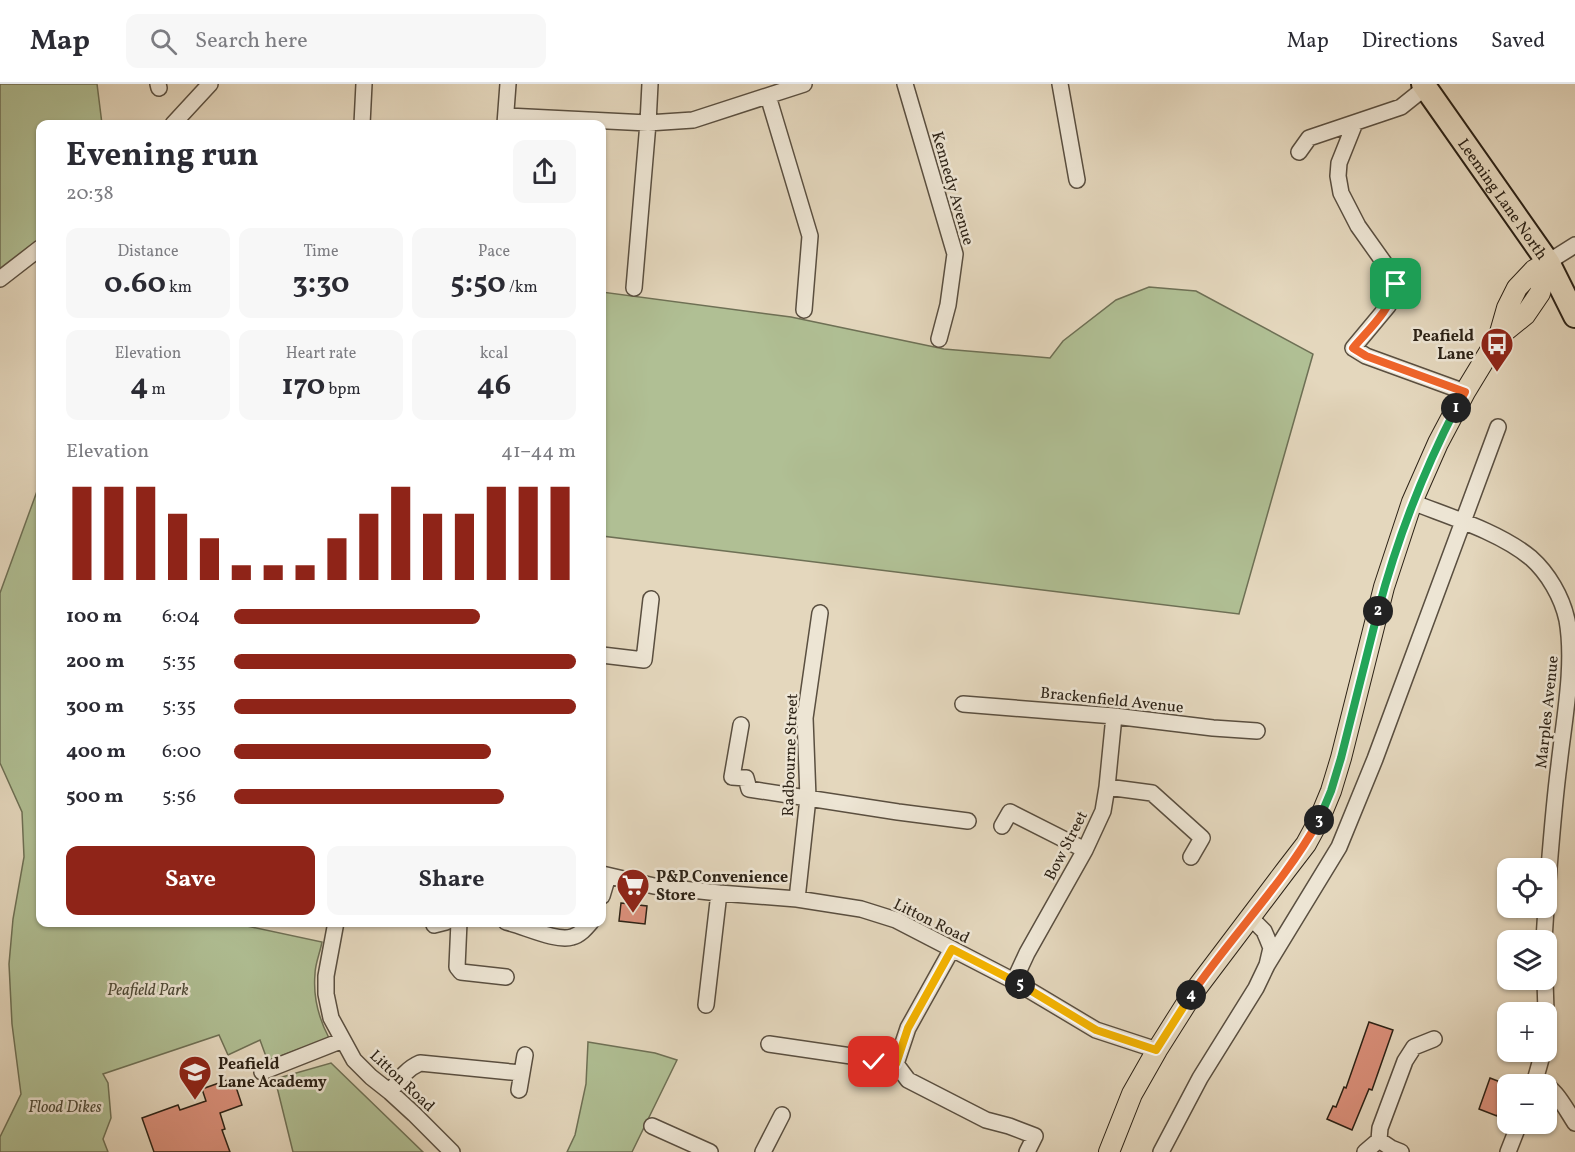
<!DOCTYPE html>
<meta charset="utf-8">
<style>
body{margin:0;font-family:Vollkorn,serif;background:#f7f7f7;color:#2b2b33;height:100vh;display:flex;flex-direction:column;font-size:22px;white-space:nowrap}
*{box-sizing:border-box;margin:0}
p{font-size:20px;color:#7c7c81}
.icon{flex:none;width:33px;height:33px;fill:none;stroke:currentColor;stroke-width:2;stroke-linecap:round;stroke-linejoin:round}
.map{position:relative;flex:1;overflow:hidden}
.sheet{position:absolute;left:36px;top:36px;width:570px;height:807px;display:flex;flex-direction:column;background:#fff;border-radius:12px;box-shadow:0 2px 4px #0004}
.sheet>*{flex:none}
.buttons{position:absolute;left:1497px;top:774px;display:grid;gap:12px}
.buttons a{display:grid;place-items:center;width:60px;height:60px;border-radius:12px;background:#fff;box-shadow:0 2px 4px #0004;font-size:30px}
.pin{position:absolute;display:grid;place-items:center;width:51px;height:51px;color:#fff;margin:-26px;border-radius:12px;box-shadow:0 3px 9px #0006}
.km{position:absolute;width:30px;height:30px;margin:-15px;border-radius:50%;background:#222;color:#fff;font-size:16px;line-height:30px;text-align:center}
.round{display:grid;place-items:center;flex:none;width:63px;height:63px;border-radius:12px;background:#f7f7f7}
.head{display:flex;align-items:center;justify-content:space-between;height:102px;padding:0 30px}
h1{font-size:33px;font-weight:700;line-height:45px}
.stats{display:grid;grid-template-columns:repeat(3,1fr);gap:9px;height:102px;padding:6px 30px}
.stats div{display:grid;align-content:center;border-radius:12px;background:#f7f7f7;text-align:center}
.stats b{font-size:30px;font-weight:700}
.stats small{font-size:16px;font-weight:400}
.stats p{font-size:16px}
.chart{height:168px;padding:12px 30px}
.chart p{display:flex;justify-content:space-between}
.chart svg{width:100%;height:108px;margin-top:6px;stroke:#8f2418;stroke-width:6}
.button{display:flex;gap:12px;margin-top:auto;padding:12px 30px}
.button a{flex:1;height:69px;border-radius:12px;background:#8f2418;color:#fff;font-size:24px;font-weight:700;line-height:69px;text-align:center}
.button a+a{background:#f7f7f7;color:#2b2b33}
ul{padding:0 30px;list-style:none;font-size:20px}
li{display:grid;grid-template-columns:96px 72px 1fr;align-items:center;height:45px}
li i{height:15px;border-radius:8px;background:#8f2418}
header{display:flex;align-items:center;gap:36px;box-sizing:border-box;height:84px;padding:0 30px;background:#fff;border-bottom:2px solid #e1e1e2}
header strong{font-size:28px}
nav{display:flex;gap:33px;margin-inline-start:auto;font-size:21px}
.search{width:420px;height:54px;background:#f7f7f7;display:flex;align-items:center;gap:15px;box-sizing:border-box;padding:0 21px;border-radius:12px;color:#7c7c81;font-size:22px}
.map>svg:first-child{display:block}
.green{fill:#b0bf94;stroke:#6e7055;stroke-width:1.5}
.building{fill:#db907b;stroke:#2c2216;stroke-width:1.5}
.lines{fill:none;stroke-linecap:round;stroke-linejoin:round}
.minor-casing{stroke:#5a4f40;stroke-width:18}
.major-casing{stroke:#2c2216;stroke-width:22}
.highway-casing{stroke:#2c2216;stroke-width:26}
.minor{stroke:#ede5d4;stroke-width:15}
.major{stroke:#e4d7bd;stroke-width:20}
.highway{stroke:#e4d7bd;stroke-width:22}
.split-1-casing{stroke:#fff;stroke-width:12}
.split-2-casing{stroke:#fff;stroke-width:12}
.split-3-casing{stroke:#fff;stroke-width:12}
.split-4-casing{stroke:#fff;stroke-width:12}
.split-5-casing{stroke:#fff;stroke-width:12}
.split-6-casing{stroke:#fff;stroke-width:12}
.split-1{stroke:#f0652b;stroke-width:8}
.split-2{stroke:#22a559;stroke-width:8}
.split-3{stroke:#22a559;stroke-width:8}
.split-4{stroke:#f0652b;stroke-width:8}
.split-5{stroke:#f5b400;stroke-width:8}
.split-6{stroke:#f5b400;stroke-width:8}
.labels{text-anchor:middle;stroke-width:5;stroke-linejoin:round;paint-order:stroke}
.street-label{font-size:16px;fill:#2c2216;stroke:#ede5d4}
.poi-label{font-size:16px;font-weight:bold;fill:#2c2216;stroke:#ede5d4;text-anchor:start}
.park-label{font-size:16px;font-style:italic;fill:#4d4936;stroke:#ede5d4}
</style>
<header>
<strong>Map</strong>
<div class="search"><svg class="icon" aria-label="search" viewBox="0 0 24 24"><circle cx="10" cy="10" r="6"/><path d="M15 15l6 6"/></svg>Search here</div>
<nav><a>Map</a><a>Directions</a><a>Saved</a></nav>
</header>
<div class="map">
<svg width="1575" height="1068" viewBox="0 0 1575 1068">
<rect width="100%" height="100%" fill="#e4d7bd"/>
<filter id="stains"><feTurbulence type="fractalNoise" baseFrequency=".00333" numOctaves="4"/><feColorMatrix values="0 0 0 0 .2 0 0 0 0 .09 0 0 0 0 .02 0 0 0 .5 -.17"/></filter>
<radialGradient id="worn" r=".72"><stop offset=".6" stop-color="#630" stop-opacity="0"/><stop offset="1" stop-color="#630" stop-opacity=".3"/></radialGradient>
<!-- green -->
<path class="green" d="M0,0H97L102,40H40V161L0,192Z
M1149,203L1196,207L1313,270L1239,530L602,452V208L791,233L944,265L1050,274L1063,257L1116,216Z
M40,399V838L233,839L322,858C320,869 315,880 315,890C313,912 319,935 329,954L270,976L268,978L260,956L228,971L219,951L103,990L108,999L111,1034L103,1055L108,1068H0V1053L21,1010L12,940L9,880L13,835L24,773L22,728L0,679V509Z
M588,958L655,969L677,976L632,1068H567L575,1051L586,1000Z
M331,979L423,1068H293L275,995Z"/>
<!-- building -->
<path class="building" d="M621,819L647,822L645,840L619,837Z
M1369,938L1393,946L1372,1006L1369,1005L1352,1046L1327,1035L1333,1022L1336,1023L1344,1003L1346,1004Z
M233,994L242,1021L220,1029L225,1045L222,1046L230,1068H154L142,1034L178,1021L180,1026L206,1017L202,1005Z
M1490,994L1508,1001L1497,1032L1479,1025Z"/>
<g class="lines">
<!-- minor casing -->
<g class="minor-casing">
<path id="minor" d="M158,0L159,4
M905,0L955,170L948,221L939,255
M1060,0L1077,96
M768,12L810,152L804,226
M507,32L648,39L693,36L804,0
M1355,39L1339,79L1338,92L1341,109L1358,142L1390,187L1396,200L1394,211L1388,222L1353,264L1366,272L1465,308
M173,40L210,0
M362,40L364,0
M505,40L508,0
M1299,68L1309,54L1401,23L1426,3
M1548,178L1575,161
M0,195L40,164
M634,204L648,39L650,0
M1412,418C1450,433 1500,448 1531,474C1548,489 1562,513 1567,536C1575,581 1564,635 1559,681C1553,727 1550,774 1546,821
M602,571L644,576L651,515
M963,620L1114,632L1213,644L1257,647
M741,641L732,693L746,694L749,705L898,728L968,737
M1107,703L1152,709L1202,754L1191,773
M1002,742L1010,728L1085,766
M602,790L654,802L719,809L797,815L861,825L896,836L1014,897L1096,946L1157,966
M602,812L608,792
M797,815L808,714L805,634L820,529
M336,838L326,892V910L331,934L354,976L371,993L390,1008L414,1030L452,1068
M459,838L457,883L461,888L506,893
M506,838C524,842 556,858 572,853C580,851 586,844 591,838
M434,841L446,838
M1544,856L1546,824
M952,865L908,944L896,980L908,996L986,1036L1009,1042L1035,1052L1027,1068
M1267,881L1339,763L1375,675L1498,343
M1545,896L1546,928
M1014,897L1027,869L1085,766L1103,727L1107,703L1114,632
M706,921L719,809
M1546,942V952
M769,960L858,973L874,978L896,980
M262,988L343,956
M1536,995C1555,1003 1564,1022 1575,1039
M1534,1000L1543,968
M519,1006L525,971
M390,1008C399,996 406,985 420,979L521,989
M652,1042L710,1068
M1379,1056L1391,1064L1401,1068
M763,1068L782,1031
M1161,1068L1200,994L1256,904L1267,881L1271,864L1267,854L1264,847L1250,833
M1365,1068L1379,1056L1380,1044L1405,977L1414,963L1434,955
M1508,1068L1519,1040"/>
</g>
<!-- major casing -->
<g class="major-casing">
<path id="major" d="M1499,252L1525,231L1540,209L1548,178
M1109,1068L1132,1010L1157,966L1193,909L1286,786L1306,760L1319,736L1331,707L1341,674L1384,503L1412,418L1438,359L1465,308L1499,252L1507,224L1517,204L1534,186L1548,178"/>
</g>
<!-- highway casing -->
<g class="highway-casing">
<g id="highway">
<path id="s1" d="M1423,0L1548,178L1575,232"/>
</g>
</g>
<!-- minor -->
<use href="#minor" class="minor"/>
<!-- major -->
<use href="#major" class="major"/>
<!-- highway -->
<use href="#highway" class="highway"/>
</g>
<g class="lines">
<!-- split-1 casing -->
<g class="split-1-casing">
<path id="split-1" d="M1396,200C1391,226 1369,245 1353,264L1366,272L1465,308L1456,324"/>
</g>
<!-- split-2 casing -->
<g class="split-2-casing">
<path id="split-2" d="M1378,527C1397,455 1422,390 1456,324"/>
</g>
<!-- split-3 casing -->
<g class="split-3-casing">
<path id="split-3" d="M1319,736L1331,707L1341,674L1378,527"/>
</g>
<!-- split-4 casing -->
<g class="split-4-casing">
<path id="split-4" d="M1191,911C1232,851 1284,799 1319,736"/>
</g>
<!-- split-5 casing -->
<g class="split-5-casing">
<path id="split-5" d="M1020,900L1096,946L1156,966L1191,911"/>
</g>
<!-- split-6 casing -->
<g class="split-6-casing">
<path id="split-6" d="M874,978L896,980L908,944L952,865L1020,900"/>
</g>
<!-- split-1 -->
<use href="#split-1" class="split-1"/>
<!-- split-2 -->
<use href="#split-2" class="split-2"/>
<!-- split-3 -->
<use href="#split-3" class="split-3"/>
<!-- split-4 -->
<use href="#split-4" class="split-4"/>
<!-- split-5 -->
<use href="#split-5" class="split-5"/>
<!-- split-6 -->
<use href="#split-6" class="split-6"/>
</g>
<!-- icons -->
<defs>
<g id="bus-pin" transform="scale(1.725)"><path d="M0 17L-7.5 6A9.5 9.5 0 1 1 7.5 6Z" fill="#8f2418" stroke="#ede5d4"/><path d="M-5-6H5V4H4V6H2V4H-2V6H-4V4H-5ZM-3.5-4V0h7V-4ZM-3.5 1.2v1.5H-2V1.2ZM2 1.2v1.5H3.5V1.2Z" fill="#fff"/></g>
<g id="supermarket-pin" transform="scale(1.725)"><path d="M0 17L-7.5 6A9.5 9.5 0 1 1 7.5 6Z" fill="#8f2418" stroke="#ede5d4"/><path d="M-6-5.5h2.5l.6 2H6L4.5 2H-2.5L-4.4-4H-6ZM-1.5 3.2a1.3 1.3 0 1 0 .1 0ZM3 3.2a1.3 1.3 0 1 0 .1 0Z" fill="#fff"/></g>
<g id="school-pin" transform="scale(1.725)"><path d="M0 17L-7.5 6A9.5 9.5 0 1 1 7.5 6Z" fill="#8f2418" stroke="#ede5d4"/><path d="M0-5L7-2L0 1L-7-2ZM-4 1L0 2.5L4 1V4Q0 6-4 4Z" fill="#fff"/></g>
</defs>
<g fill-rule="evenodd">
<use href="#bus-pin" x="1497" y="260"/>
<use href="#supermarket-pin" x="633" y="801"/>
<use href="#school-pin" x="195" y="988"/>
</g>
<g class="labels">
<!-- street labels -->
<g class="street-label">
<text transform="translate(954 104) rotate(74)" y="6">Kennedy Avenue</text>
<text dy="6" stroke="none"><textPath href="#s1" startOffset="140">Leeming Lane North</textPath></text>
<text transform="translate(1112 615) rotate(6)" y="6">Brackenfield Avenue</text>
<text transform="translate(1546 628) rotate(-84)" y="6">Marples Avenue</text>
<text transform="translate(789 671) rotate(-88)" y="6">Radbourne Street</text>
<text transform="translate(1065 761) rotate(-63)" y="6">Bow Street</text>
<text transform="translate(932 836) rotate(26)" y="6">Litton Road</text>
<text transform="translate(403 996) rotate(43)" y="6">Litton Road</text>
</g>
<!-- poi labels -->
<g class="poi-label">
<text x="1474" y="257" text-anchor="end">Peafield<tspan x="1474" dy="18">Lane</tspan></text>
<text x="656" y="798">P&amp;P Convenience<tspan x="656" dy="18">Store</tspan></text>
<text x="218" y="985">Peafield<tspan x="218" dy="18">Lane Academy</tspan></text>
</g>
<!-- park labels -->
<g class="park-label">
<text x="148" y="911">Peafield Park</text>
<text x="65" y="1028">Flood Dikes</text>
</g>
</g>
<rect width="100%" height="100%" filter="url(#stains)"/>
<rect width="100%" height="100%" fill="url(#worn)"/>
</svg>
<div class="buttons">
<a><svg class="icon" aria-label="locate" viewBox="0 0 24 24"><circle cx="12" cy="12" r="6"/><path d="M12 2v4M12 18v4M2 12h4M18 12h4"/></svg></a>
<a><svg class="icon" aria-label="layers" viewBox="0 0 24 24"><path d="M12 4l9 5-9 5-9-5zM3 14l9 5 9-5"/></svg></a>
<a>+</a>
<a>−</a>
</div>
<div class="pin" style="left:1396px;top:200px;background:#1e9e55"><svg class="icon" aria-label="arrive" viewBox="0 0 24 24"><path d="M6 21V4h12l-3 4 3 4H6"/></svg></div>
<div class="pin" style="left:874px;top:978px;background:#d93025"><svg class="icon" aria-label="check" viewBox="0 0 24 24"><path d="M5 12l5 5 9-10"/></svg></div>
<b class="km" style="left:1456px;top:324px">1</b>
<b class="km" style="left:1378px;top:527px">2</b>
<b class="km" style="left:1319px;top:736px">3</b>
<b class="km" style="left:1191px;top:911px">4</b>
<b class="km" style="left:1020px;top:900px">5</b>
<section class="sheet">
<div class="head"><div><h1>Evening run</h1><p>20:38</p></div><a class="round"><svg class="icon" aria-label="share" viewBox="0 0 24 24"><path d="M12 15V3M7 8l5-5 5 5M5 13v7h14v-7"/></svg></a></div>
<div class="stats">
<div><p>Distance</p><b>0.60<small> km</small></b></div>
<div><p>Time</p><b>3:30</b></div>
<div><p>Pace</p><b>5:50<small> /km</small></b></div>
</div>
<div class="stats">
<div><p>Elevation</p><b>4<small> m</small></b></div>
<div><p>Heart rate</p><b>170<small> bpm</small></b></div>
<div><p>kcal</p><b>46</b></div>
</div>
<div class="chart"><p><span>Elevation</span>41–44 m</p>
<svg viewBox="0 0 160 44" preserveAspectRatio="none"><path d="M5 44V6M15 44V6M25 44V6M35 44V17M45 44V27M55 44V38M65 44V38M75 44V38M85 44V27M95 44V17M105 44V6M115 44V17M125 44V17M135 44V6M145 44V6M155 44V6"/></svg>
</div>
<ul>
<li><b>100 m</b>6:04<i style="width:72%"></i></li>
<li><b>200 m</b>5:35<i style="width:100%"></i></li>
<li><b>300 m</b>5:35<i style="width:100%"></i></li>
<li><b>400 m</b>6:00<i style="width:75%"></i></li>
<li><b>500 m</b>5:56<i style="width:79%"></i></li>
</ul>
<div class="button"><a>Save</a><a>Share</a></div>
</section>
</div>
